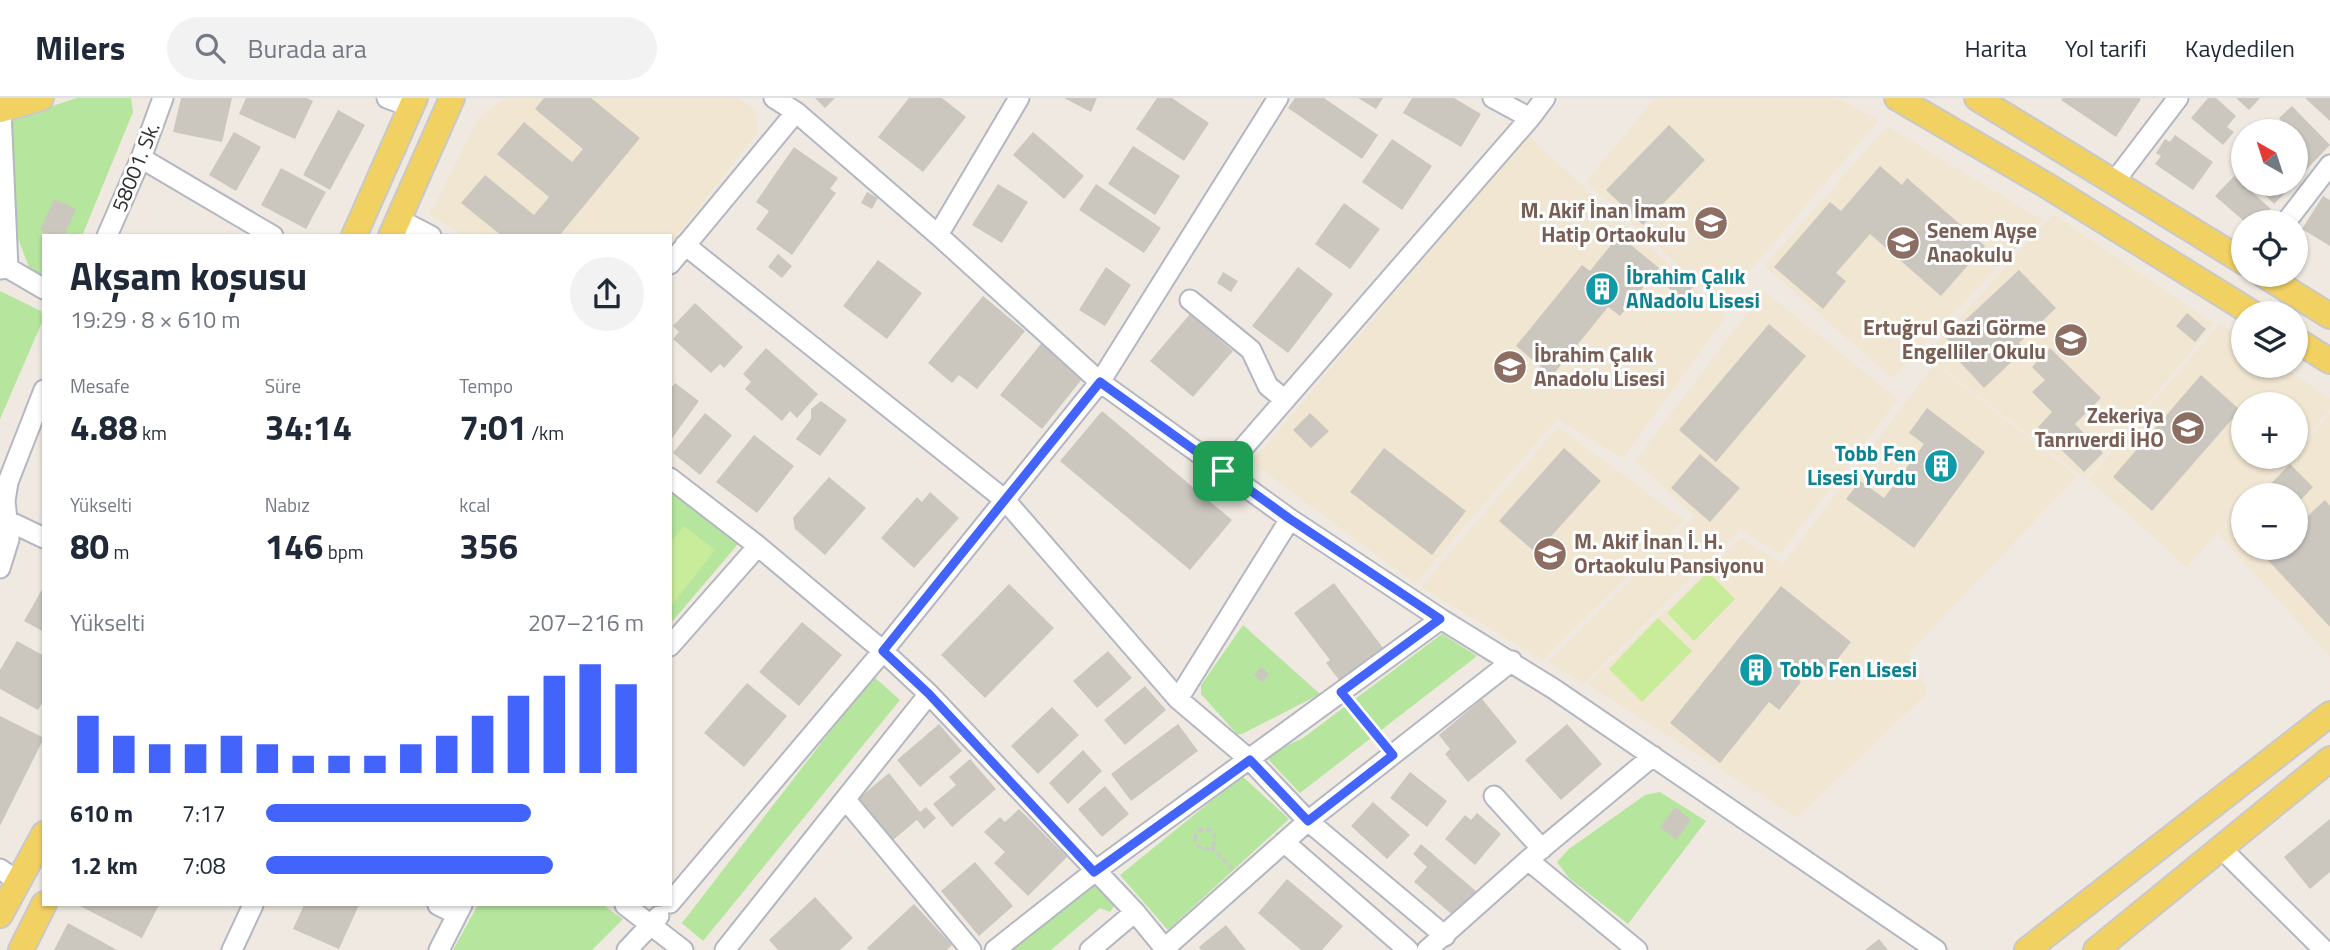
<!DOCTYPE html>
<html lang="tr">
<meta charset="utf-8">
<style>
body{margin:0;font-family:"Titillium Web",sans-serif;background:#f2f2f3;color:#1f2937;height:100vh;display:flex;flex-direction:column;font-size:26px;white-space:nowrap}
*{box-sizing:border-box;margin:0}
p{font-size:23px;color:#747a83}
.icon{flex:none;width:38px;height:38px;fill:none;stroke:currentColor;stroke-width:2;stroke-linecap:round;stroke-linejoin:round}
.map{position:relative;flex:1;overflow:hidden}
.details{position:absolute;left:42px;top:136px;width:630px;height:672px;display:flex;flex-direction:column;background:#fff;border-radius:0px;box-shadow:0 2px 5px #0004}
.details>*{flex:none}
.needle{width:46px;rotate:321deg}
.fabs{position:absolute;left:2231px;top:21px;display:grid;gap:14px}
.fabs a{display:grid;place-items:center;width:77px;height:77px;border-radius:50%;background:#fff;box-shadow:0 2px 5px #0004;font-size:35px}
.pin{position:absolute;display:grid;place-items:center;width:60px;height:60px;color:#fff;margin:-30px;border-radius:14px;box-shadow:0 4px 10px #0006}
.round{display:grid;place-items:center;flex:none;width:74px;height:74px;border-radius:37px;background:#f2f2f3}
.headline{display:flex;align-items:center;justify-content:space-between;height:119px;padding:0 28px}
h1{font-size:38px;font-weight:700;line-height:52px}
.stats{display:grid;grid-template-columns:repeat(3,1fr);gap:10px;height:119px;padding:7px 28px}
.stats div{display:grid;align-content:center}
.stats b{font-size:35px;font-weight:700}
.stats small{font-size:19px;font-weight:400}
.stats p{font-size:19px}
.chart{height:196px;padding:14px 28px}
.chart p{display:flex;justify-content:space-between}
.chart svg{width:100%;height:126px;margin-top:7px;stroke:#4264fb;stroke-width:6}
ul{padding:0 28px;list-style:none;font-size:23px}
li{display:grid;grid-template-columns:112px 84px 1fr;align-items:center;height:52px}
li i{height:18px;border-radius:9px;background:#4264fb}
header{display:flex;align-items:center;gap:42px;box-sizing:border-box;height:98px;padding:0 35px;background:#fff;border-bottom:2px solid #e0e1e3}
header strong{font-size:33px}
nav{display:flex;gap:38px;margin-inline-start:auto;font-size:24px}
.search{width:490px;height:63px;background:#f2f2f3;display:flex;align-items:center;gap:18px;box-sizing:border-box;padding:0 24px;border-radius:38px;color:#747a83;font-size:26px}
.map>svg:first-child{display:block}
.education{fill:#f0e6d1}
.park{fill:#b6e59e}
.pitch{fill:#c9ec9a}
.building{fill:#cbc7bf}
.lines{fill:none;stroke-linecap:round;stroke-linejoin:round}
.minor-casing{stroke:#b4b7c1;stroke-width:23}
.major-casing{stroke:#c9c9c9;stroke-width:28}
.path{stroke:#c9c9c9;stroke-width:3.5;stroke-dasharray:5 3.5;stroke-linecap:butt}
.minor{stroke:#fff;stroke-width:19}
.major{stroke:#f2d163;stroke-width:24}
.route-casing{stroke:#fff;stroke-width:14}
.route{stroke:#4264fb;stroke-width:9}
.labels{text-anchor:middle;stroke-width:6;stroke-linejoin:round;paint-order:stroke}
.street-label{font-size:21px;fill:#2e2e2e;stroke:#fff}
.education-label{font-size:21px;font-weight:bold;fill:#785e54;stroke:#fff;text-anchor:end}
.culture-label{font-size:21px;font-weight:bold;fill:#0d838f;stroke:#fff;text-anchor:start}
</style>
<header>
<strong>Milers</strong>
<div class="search"><svg class="icon" aria-label="search" viewBox="0 0 24 24"><circle cx="10" cy="10" r="6"/><path d="M15 15l6 6"/></svg>Burada ara</div>
<nav><a>Harita</a><a>Yol tarifi</a><a>Kaydedilen</a></nav>
</header>
<div class="map">
<svg width="2330" height="852" viewBox="0 0 2330 852">
<rect width="100%" height="100%" fill="#efe9e1"/>
<!-- education -->
<path class="education" d="M505,0H738L754,11L758,23V34L670,146V138H465L430,117L478,21Z
M1655,0H1836L1879,22L1721,206L1586,84Z
M1887,28L2042,122L1892,280L1765,168Z
M1528,38L1726,218L1623,360L1557,321L1415,486L1252,364Z
M2053,116L2214,226L2085,381L1926,257Z
M1764,193L1898,301L1780,456L1740,431L1584,586L1548,564L1695,418L1635,363Z
M2220,225L2243,242L2244,268H2282L2330,301V312L2296,349V306H2244V359H2287L2252,397H2244L2243,406L2187,469L2088,381Z
M1935,266L2077,378L1909,555L1928,594L1797,720L1587,586L1741,440L1783,466Z
M2330,315V559L2218,436L2243,409L2244,450H2296V397H2254L2290,359H2296V352Z
M1558,329L1684,422L1543,562L1421,489Z"/>
<!-- park -->
<path class="park" d="M77,0H131L133,14L82,138H44V177L30,172L16,135L6,23Z
M0,193L41,213L43,222L0,321Z
M670,393L739,445L670,526Z
M1243,527L1320,596L1242,636H1237L1201,596V587Z
M1442,536L1477,558L1300,695L1265,658L1303,640Z
M873,578L900,602L703,843L682,825Z
M1242,678L1289,721L1168,832L1120,777Z
M1660,694L1706,723L1628,826L1569,780L1557,764L1569,751L1645,697Z
M1094,788L1116,805L1110,814L1100,810L1051,852H1010Z
M478,807H603L623,821L592,852H453Z"/>
<!-- pitch -->
<path class="pitch" d="M684,428L715,452L671,508L670,445Z
M1708,474L1735,501L1694,543L1667,515Z
M1658,520L1692,553L1642,604L1609,571Z"/>
<!-- building -->
<path class="building" d="M181,0H232L222,44L173,34Z
M246,0H307L313,3L295,41L239,16Z
M544,0H591L640,40L559,138H502L461,105L485,77L534,117L549,99L497,56L524,24L572,64L583,51L535,11Z
M815,0H835L825,10Z
M909,0H942L966,19L923,74L878,39Z
M1064,0H1097L1091,14Z
M1157,0H1172L1209,25L1184,63L1136,31Z
M1295,0H1324L1378,37L1362,61L1288,10Z
M1358,0H1383L1376,11Z
M1412,0H1454L1481,16L1461,49L1403,15Z
M2063,0H2139L2141,1L2116,39L2061,2Z
M2208,0H2216L2236,18L2227,29L2234,34L2223,47L2191,20Z
M2236,0H2260L2249,12Z
M2305,0H2330V23Z
M2292,8L2330,47L2306,72L2296,62V33H2272L2282,23L2279,20Z
M338,12L365,27L330,92L303,77Z
M1669,27L1705,62L1643,127L1606,92Z
M234,34L261,49L236,93L209,77Z
M1033,34L1084,78L1064,101L1013,57Z
M2175,37L2213,64L2193,92L2155,66L2161,58L2156,55L2165,41L2170,44Z
M1392,41L1432,68L1402,112L1362,84Z
M1133,48L1180,78L1155,117L1108,86Z
M794,49L838,80L830,91L836,95L792,157L756,131L769,113L756,104Z
M1880,68L1902,87L1907,80L1985,148L1941,198L1870,136L1836,175L1846,183L1823,211L1774,169L1830,104L1841,113Z
M281,70L326,94L306,131L261,107Z
M2234,78L2271,111L2260,124H2245L2215,98Z
M998,86L1028,104L1002,145L972,127Z
M1096,86L1161,130L1144,155L1079,112Z
M2254,86H2294L2274,106Z
M867,94L878,100L872,111L861,105Z
M2323,98L2330,102V148L2302,131Z
M54,101L76,111L64,138H54L40,132Z
M1344,105L1380,131L1350,171L1315,146Z
M1619,137L1659,170L1620,218L1608,209L1552,278L1516,248L1582,167L1590,173Z
M778,156L792,168L782,180L768,169Z
M878,162L922,195L887,241L843,208Z
M1675,168L1694,188L1680,202L1661,182Z
M1106,169L1131,187L1105,228L1079,212Z
M1298,169L1333,196L1288,255L1252,228Z
M2019,172L2056,210L2019,245L2025,251L1984,290L1959,263L1964,258L1946,240Z
M1223,174L1238,183L1231,194L1217,185Z
M983,198L1025,233L977,291L959,277L952,285L928,265Z
M695,205L743,249L724,270L720,266L711,275L673,241L679,234L673,228Z
M2187,215L2206,231L2195,244L2176,228Z
M1190,216L1233,253L1193,299L1150,263Z
M1769,226L1806,258L1716,364L1679,332Z
M1044,242L1086,276L1042,331L1000,297Z
M766,250L818,296L797,320L790,313L782,323L745,291L751,284L743,276Z
M2050,250L2101,300L2075,326L2103,355L2084,374L2038,329L2052,314L2032,294L2045,282L2032,269Z
M2201,277L2240,312L2152,413L2113,379Z
M675,285L699,303L670,343V291Z
M821,303L847,322L820,358L796,341L811,321V311Z
M1927,310L1985,354L1914,450L1846,401L1860,383L1884,400L1924,346L1909,335Z
M1102,313L1232,422L1190,472L1060,363Z
M705,315L732,337L700,377L673,355Z
M1310,315L1329,333L1311,350L1293,332Z
M754,337L794,368L757,415L716,384Z
M1384,350L1466,413L1432,457L1350,394Z
M1564,350L1601,383L1536,455L1499,423Z
M1700,356L1740,390L1710,424L1671,390Z
M2290,366L2313,389L2296,407V397H2260Z
M829,379L866,410L825,457L795,431L793,420Z
M930,394L959,420L914,470L881,440L917,399L922,404Z
M2325,402L2330,408V529L2265,459L2274,450H2296V429Z
M1334,485L1392,562L1349,595L1326,565L1330,562L1294,515Z
M1009,486L1054,530L985,600L941,557Z
M44,488V534L24,523Z
M1781,488L1851,544L1822,581L1803,566L1794,578L1801,584L1779,612L1769,604L1720,665L1670,625Z
M802,524L842,557L799,608L759,574Z
M17,543L44,558V602L38,612L0,591V572Z
M1108,553L1132,580L1097,610L1073,583Z
M1261,569L1269,576L1262,584L1254,577Z
M747,585L787,618L744,669L704,635Z
M1145,588L1166,612L1125,647L1104,622Z
M1482,601L1517,644L1468,684L1445,656L1450,651L1439,637Z
M1052,609L1079,637L1038,676L1011,648Z
M0,618L44,640L0,728Z
M939,626L962,653L920,689L897,662Z
M1178,626L1198,653L1131,703L1111,676Z
M1567,626L1602,666L1561,702L1525,662Z
M1083,652L1102,673L1068,706L1049,685Z
M970,661L996,691L952,729L933,706L956,687L949,679Z
M1410,674L1447,703L1427,729L1390,700Z
M889,675L920,714L926,709L936,720L924,731L917,722L893,742L859,700Z
M1105,688L1129,716L1102,739L1078,711Z
M1373,704L1410,737L1387,761L1351,728Z
M1675,709L1691,722L1676,742L1660,729Z
M1019,711L1067,759L1028,798L994,765L1005,754L984,734L1000,719L1005,724Z
M1477,715L1501,736L1475,767L1445,741L1465,717L1471,722Z
M2330,721V774L2310,791L2284,759Z
M1421,746L1477,794L1455,819L1414,784L1427,769L1413,756Z
M975,764L1013,808L979,838L941,793Z
M1287,781L1343,828L1322,852H1301L1258,815Z
M815,799L853,840L840,852H778L769,842Z
M914,806L952,847L947,852H869L867,850Z
M78,807H159L142,840Z
M304,807H359L339,851L293,831Z
M68,825L117,852H54Z
M1226,827L1246,852H1201L1199,849Z
M1879,841L1888,852H1865Z"/>
<g class="lines">
<!-- minor casing -->
<g class="minor-casing">
<path id="minor" d="M387,0L411,9
M774,0L796,14L938,137L1100,284L1290,421L1441,521L1554,591L1936,852
M1493,0L1530,20
M1,12L8,170
M141,60L273,138
M2114,84L2178,0
M400,122L431,138
M2286,124L2330,67
M938,137L1019,0
M107,138L141,60L163,0
M685,147L1005,402L1178,601L1250,662L1308,723L1445,838
M670,166L796,14
M0,171L8,170L44,191
M1190,202L1251,252L1268,288L1285,302
M1223,373L1530,20L1545,0
M670,380L758,448L883,553L929,596L1135,814L1166,852
M0,419L44,440
M0,470L9,441L5,403L8,384L44,292
M670,548L758,448
M1178,601L1290,421
M1494,698L1542,751
M846,702L971,852
M1284,744L1408,852
M2222,751L2324,852
M1528,762L1637,852
M0,771L19,784
M670,805L883,553L1100,284L1278,0
M438,807L456,816
M625,807L683,852
M1164,851L1308,723L1512,563
M232,852L253,807
M439,852L462,807
M627,852L659,818
M725,852L929,596
M995,852L1094,774L1441,521
M1090,852L1135,814
M1427,852L1528,762L1653,658"/>
</g>
<!-- major casing -->
<g class="major-casing">
<path id="major" d="M1897,0L2046,87L2252,215
M1977,0L2244,164
M0,12L41,0
M354,138L415,0
M391,138L452,0
M2264,177L2330,218
M2296,242L2330,263
M0,817L44,736
M21,852L44,806
M2027,852L2330,616
M2096,852L2330,661"/>
</g>
<!-- path -->
<path class="path" d="M1351,607L1382,644
M1195 741a10 10 0 1 1 20 0a10 10 0 1 1-20 0Z
M1211,749L1232,770"/>
<!-- minor -->
<use href="#minor" class="minor"/>
<!-- major -->
<use href="#major" class="major"/>
</g>
<g class="lines">
<!-- route casing -->
<g class="route-casing">
<path id="route" d="M1100,284L1290,421L1440,521L1341,594L1393,657L1308,723L1250,662L1094,774L929,596L883,553Z"/>
</g>
<!-- route -->
<use href="#route" class="route"/>
</g>
<!-- icons -->
<defs>
<g id="school-disc" transform="scale(1.75)"><circle r="9.5" fill="#8d6e63" stroke="#fff"/><path d="M0-5L7-2L0 1L-7-2ZM-4 1L0 2.5L4 1V4Q0 6-4 4Z" fill="#fff"/></g>
<g id="building-disc" transform="scale(1.75)"><circle r="9.5" fill="#0f9aa8" stroke="#fff"/><path d="M-4-6H4V6H1V3H-1V6H-4ZM-2.5-4.3h1.7v1.8h-1.7ZM.8-4.3h1.7v1.8H.8ZM-2.5-1h1.7V.8h-1.7ZM.8-1h1.7V.8H.8Z" fill="#fff"/></g>
</defs>
<g fill-rule="evenodd">
<use href="#school-disc" x="1711" y="125"/>
<use href="#school-disc" x="1903" y="145"/>
<use href="#building-disc" x="1602" y="191"/>
<use href="#school-disc" x="2071" y="242"/>
<use href="#school-disc" x="1510" y="269"/>
<use href="#school-disc" x="2188" y="330"/>
<use href="#building-disc" x="1941" y="368"/>
<use href="#school-disc" x="1550" y="456"/>
<use href="#building-disc" x="1756" y="572"/>
</g>
<g class="labels">
<!-- street labels -->
<g class="street-label">
<text transform="translate(136 69) rotate(-68)" y="7">58001. Sk.</text>
</g>
<!-- education labels -->
<g class="education-label">
<text x="1686" y="120">M. Akif İnan İmam<tspan x="1686" dy="24">Hatip Ortaokulu</tspan></text>
<text x="1927" y="140" text-anchor="start">Senem Ayşe<tspan x="1927" dy="24">Anaokulu</tspan></text>
<text x="2046" y="237">Ertuğrul Gazi Görme<tspan x="2046" dy="24">Engelliler Okulu</tspan></text>
<text x="1534" y="264" text-anchor="start">İbrahim Çalık<tspan x="1534" dy="24">Anadolu Lisesi</tspan></text>
<text x="2164" y="325">Zekeriya<tspan x="2164" dy="24">Tanrıverdi İHO</tspan></text>
<text x="1574" y="451" text-anchor="start">M. Akif İnan İ. H.<tspan x="1574" dy="24">Ortaokulu Pansiyonu</tspan></text>
</g>
<!-- culture labels -->
<g class="culture-label">
<text x="1626" y="186">İbrahim Çalık<tspan x="1626" dy="24">ANadolu Lisesi</tspan></text>
<text x="1916" y="363" text-anchor="end">Tobb Fen<tspan x="1916" dy="24">Lisesi Yurdu</tspan></text>
<text x="1780" y="579">Tobb Fen Lisesi</text>
</g>
</g>
</svg>
<div class="fabs">
<a><svg class="needle" viewBox="-14 -14 28 28"><path d="M0-13l5 13h-10z" fill="#e53935"/><path d="M0 13l5-13h-10z" fill="#747a83"/></svg></a>
<a><svg class="icon" aria-label="locate" viewBox="0 0 24 24"><circle cx="12" cy="12" r="6"/><path d="M12 2v4M12 18v4M2 12h4M18 12h4"/></svg></a>
<a><svg class="icon" aria-label="layers" viewBox="0 0 24 24"><path d="M12 4l9 5-9 5-9-5zM3 14l9 5 9-5"/></svg></a>
<a>+</a>
<a>−</a>
</div>
<div class="pin" style="left:1223px;top:373px;background:#1e9e55"><svg class="icon" aria-label="arrive" viewBox="0 0 24 24"><path d="M6 21V4h12l-3 4 3 4H6"/></svg></div>
<section class="details">
<div class="headline"><div><h1>Akşam koşusu</h1><p>19:29 · 8 × 610 m</p></div><a class="round"><svg class="icon" aria-label="share" viewBox="0 0 24 24"><path d="M12 15V3M7 8l5-5 5 5M5 13v7h14v-7"/></svg></a></div>
<div class="stats">
<div><p>Mesafe</p><b>4.88<small> km</small></b></div>
<div><p>Süre</p><b>34:14</b></div>
<div><p>Tempo</p><b>7:01<small> /km</small></b></div>
</div>
<div class="stats">
<div><p>Yükselti</p><b>80<small> m</small></b></div>
<div><p>Nabız</p><b>146<small> bpm</small></b></div>
<div><p>kcal</p><b>356</b></div>
</div>
<div class="chart"><p><span>Yükselti</span>207–216 m</p>
<svg viewBox="0 0 160 44" preserveAspectRatio="none"><path d="M5 44V24M15 44V31M25 44V34M35 44V34M45 44V31M55 44V34M65 44V38M75 44V38M85 44V38M95 44V34M105 44V31M115 44V24M125 44V17M135 44V10M145 44V6M155 44V13"/></svg>
</div>
<ul>
<li><b>610 m</b>7:17<i style="width:70%"></i></li>
<li><b>1.2 km</b>7:08<i style="width:76%"></i></li>
</ul>
</section>
</div>
